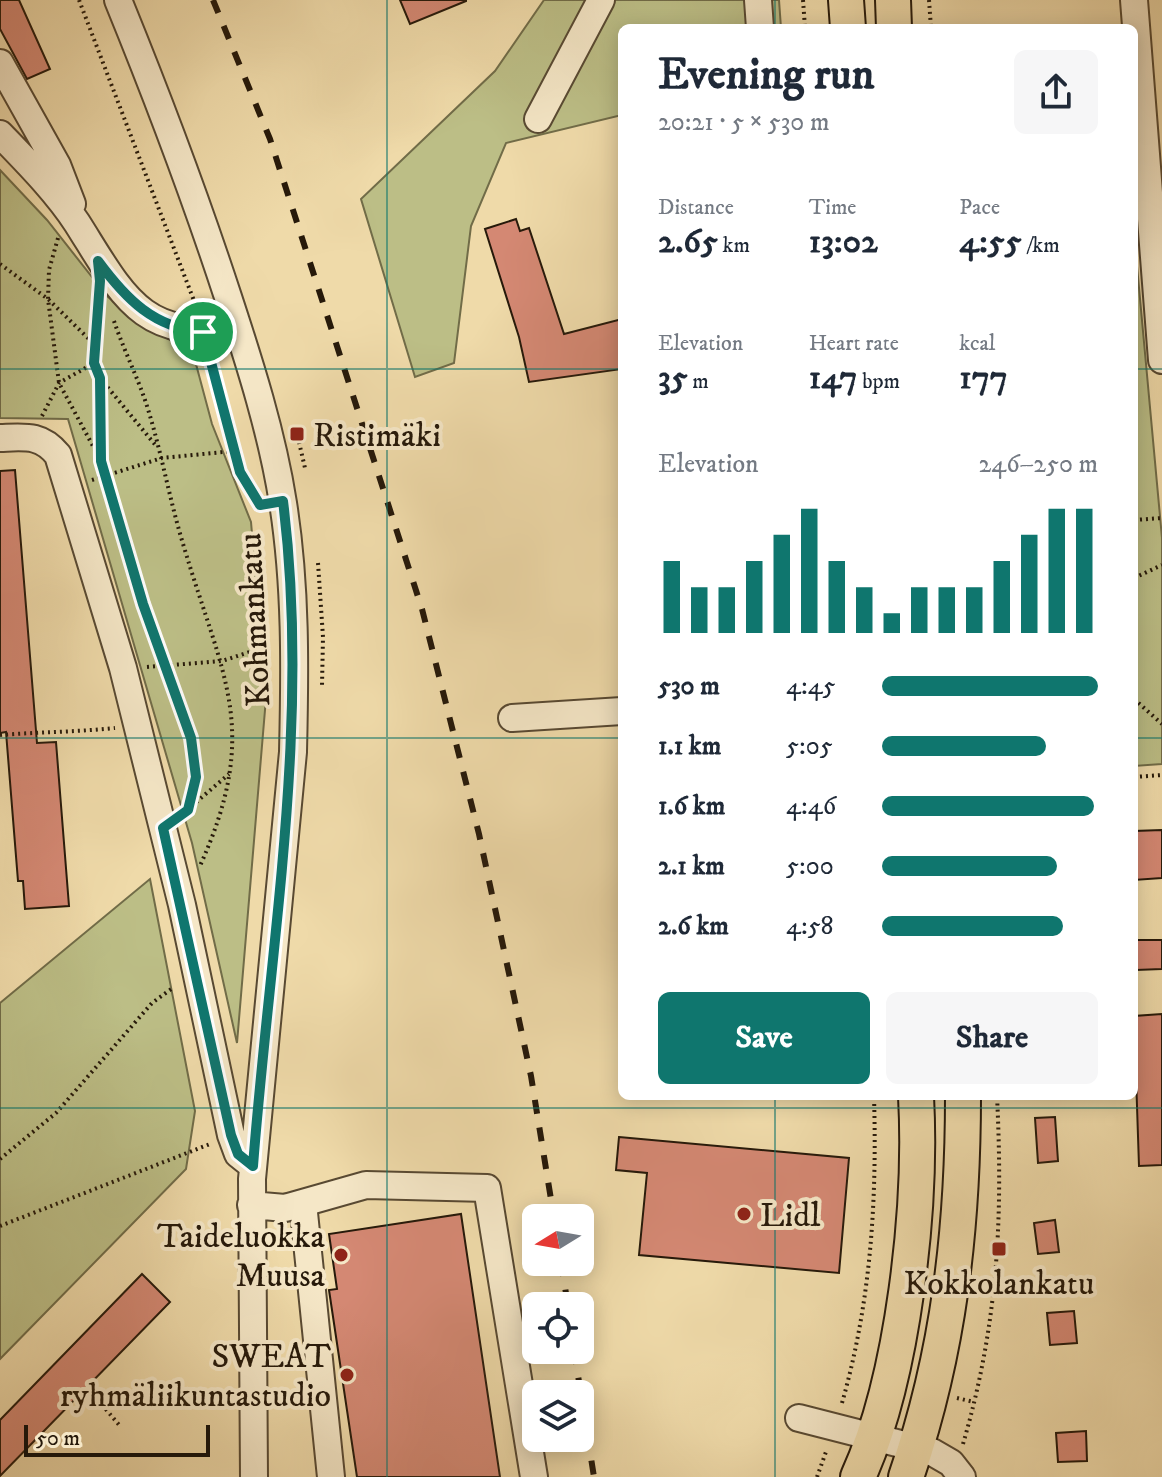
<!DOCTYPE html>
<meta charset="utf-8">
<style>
body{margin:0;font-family:"IM FELL DW Pica",serif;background:#f6f6f7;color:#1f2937;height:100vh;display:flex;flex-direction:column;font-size:30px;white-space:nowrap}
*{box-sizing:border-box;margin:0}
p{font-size:26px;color:#747a83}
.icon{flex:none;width:44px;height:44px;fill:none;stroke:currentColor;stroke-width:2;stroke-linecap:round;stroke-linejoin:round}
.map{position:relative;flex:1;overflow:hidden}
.side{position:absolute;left:618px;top:24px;width:520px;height:1076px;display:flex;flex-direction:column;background:#fff;border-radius:12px;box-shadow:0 4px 20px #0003}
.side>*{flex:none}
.needle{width:52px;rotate:259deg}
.controls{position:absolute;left:522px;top:1204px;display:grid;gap:16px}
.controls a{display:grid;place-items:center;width:72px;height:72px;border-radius:12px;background:#fff;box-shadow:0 4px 20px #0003;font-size:40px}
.scale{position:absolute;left:24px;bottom:20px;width:186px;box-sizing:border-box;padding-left:8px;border:4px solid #26190a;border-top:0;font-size:22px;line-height:28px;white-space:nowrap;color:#26190a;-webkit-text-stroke:6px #f5e7c7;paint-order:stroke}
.pin{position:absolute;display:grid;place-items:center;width:68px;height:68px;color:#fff;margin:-34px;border:4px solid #fff;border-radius:50%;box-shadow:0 2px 8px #0007}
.round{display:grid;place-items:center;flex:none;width:84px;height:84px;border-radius:12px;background:#f6f6f7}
.overview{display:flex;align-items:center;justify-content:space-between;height:136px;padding:0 40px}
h1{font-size:44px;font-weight:800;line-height:60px}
.figures{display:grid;grid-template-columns:repeat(3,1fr);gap:12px;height:136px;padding:8px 40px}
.figures div{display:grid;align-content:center}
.figures b{font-size:34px;font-weight:800}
.figures small{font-size:22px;font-weight:400}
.figures p{font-size:22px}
.chart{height:224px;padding:16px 40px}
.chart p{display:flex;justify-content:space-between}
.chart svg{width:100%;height:144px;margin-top:8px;stroke:#0f766e;stroke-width:6}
.primary-button{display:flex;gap:16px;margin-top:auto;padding:16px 40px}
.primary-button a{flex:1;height:92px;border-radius:12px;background:#0f766e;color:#fff;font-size:32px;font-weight:800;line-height:92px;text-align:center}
.primary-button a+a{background:#f6f6f7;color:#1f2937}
ul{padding:0 40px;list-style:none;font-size:26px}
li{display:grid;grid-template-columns:128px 96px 1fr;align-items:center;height:60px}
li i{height:20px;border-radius:10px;background:#0f766e}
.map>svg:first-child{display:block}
.green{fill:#bcbe86;stroke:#716c48;stroke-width:2}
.building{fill:#d48873;stroke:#26190a;stroke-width:2}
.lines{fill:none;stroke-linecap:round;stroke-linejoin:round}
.minor-casing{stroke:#584932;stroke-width:30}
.major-casing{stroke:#26190a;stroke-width:38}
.path{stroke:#26190a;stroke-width:4;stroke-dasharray:2 4;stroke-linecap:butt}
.minor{stroke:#f5e7c7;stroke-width:26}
.major{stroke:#efdaa9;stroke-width:34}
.rail{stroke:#26190a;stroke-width:6;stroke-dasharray:14 14;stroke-linecap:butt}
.route-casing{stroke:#fff;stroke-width:16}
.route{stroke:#0f766e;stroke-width:10}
.grid{fill:none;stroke:#0f766e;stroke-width:2;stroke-opacity:0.55}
.poi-dot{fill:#8f2418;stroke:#f5e7c7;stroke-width:3}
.labels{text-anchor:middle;stroke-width:8;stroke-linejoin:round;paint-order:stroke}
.poi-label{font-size:34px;fill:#26190a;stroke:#f5e7c7;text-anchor:start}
.street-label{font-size:34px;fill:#26190a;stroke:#f5e7c7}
</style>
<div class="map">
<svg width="1162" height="1477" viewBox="0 0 1162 1477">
<rect width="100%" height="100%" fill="#efdaa9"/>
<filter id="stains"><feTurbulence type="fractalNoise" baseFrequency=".0025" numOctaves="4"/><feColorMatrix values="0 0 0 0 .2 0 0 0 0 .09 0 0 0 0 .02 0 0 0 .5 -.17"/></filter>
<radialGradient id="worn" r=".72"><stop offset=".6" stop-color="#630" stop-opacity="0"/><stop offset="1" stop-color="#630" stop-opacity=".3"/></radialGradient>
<!-- green -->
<path class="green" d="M544,0H779L781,28H622V115L506,143L471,226L454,363L415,377L361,199L495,71Z
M0,170L47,220L107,296L135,320L193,353L212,424L251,522L266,698L237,1043L192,843L68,419L0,418Z
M1137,266L1162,538V764L1134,766V267Z
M150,879L195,1111L186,1169L0,1359V1003Z"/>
<!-- building -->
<path class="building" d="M0,0H19L50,69L27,79L0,29Z
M400,0H466V1L410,24Z
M516,219L520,231L529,228L564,334L622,319V369L529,382L519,337L485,229Z
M15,470L37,743L56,742L69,906L25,909L23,881H18L6,732L0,733V471Z
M1162,830V878L1134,880V831Z
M1134,940H1162V969L1136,970Z
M1162,1014V1165L1139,1166L1134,1016Z
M1055,1117L1058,1161L1038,1163L1035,1118Z
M619,1137L849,1158L839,1273L639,1255L647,1173L616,1170Z
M461,1214L500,1477H357L329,1290L337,1289L329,1234Z
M1055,1220L1059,1252L1038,1254L1034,1223Z
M142,1274L170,1302L0,1476V1420Z
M1074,1311L1077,1343L1050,1345L1047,1313Z
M1086,1431L1087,1461L1058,1462L1056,1433Z"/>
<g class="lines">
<!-- minor casing -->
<g class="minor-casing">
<path id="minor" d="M118,0C158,98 195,196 228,297C250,364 272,433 283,503C296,585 295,669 293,752L252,1179L254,1477
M758,0L760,28
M1134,0L1162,360
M0,63L57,165L72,204
M538,119L601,0
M0,134C27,162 56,191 77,223C122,294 142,343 237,326
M0,438C25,437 41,434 58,455L123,668L182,905L231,1135L238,1154L253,1166
M512,718L622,711
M303,1203L331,1477
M251,1205L285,1208L366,1185L487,1188L534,1477
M799,1418L932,1452L951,1463L962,1477"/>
</g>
<!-- major casing -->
<g class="major-casing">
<path id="major" d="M846,0L848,28
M893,0L894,28
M858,1477C904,1376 922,1206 916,1096
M906,1477C949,1353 963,1227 963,1096"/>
</g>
<!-- path -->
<path class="path" d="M79,0L196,306
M803,0L805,28
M929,0L931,28
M58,238L49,270L48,299L59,383L101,461L143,604L191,738L196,777L188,810
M0,264L48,299L95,345
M99,304L94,363L100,378L101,458
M114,321C123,348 136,374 145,400C161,448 169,499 184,547C223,679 262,730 199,868
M210,353L234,451L254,496
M100,378L157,447
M42,416L59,383L94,363
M299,442L305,468
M92,480L162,458L234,451
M1134,520L1162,518
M318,563L323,637L322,686
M1134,578L1162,565
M147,667L222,661L268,646
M1134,699L1162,724
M0,735C39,732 76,732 115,728
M1134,777L1162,775
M187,810L229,774
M0,1159L56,1113L152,1003L174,987
M0,1226L210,1144
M957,1398L974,1402
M98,1400L120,1426
M842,1403C871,1301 877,1201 874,1096
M963,1444C998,1324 1003,1219 997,1096
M817,1477L827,1449"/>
<!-- minor -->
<use href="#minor" class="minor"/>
<!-- major -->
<use href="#major" class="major"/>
<!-- rail -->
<path class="rail" d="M213,0L270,139L422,609L479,834L531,1076L554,1218
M561,1262L568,1306
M574,1350L594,1477"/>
</g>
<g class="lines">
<!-- route casing -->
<g class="route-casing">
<path id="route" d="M98,261C126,299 154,328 203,332L240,472L260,505L283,501C311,724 270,944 253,1166L238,1154L231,1135L163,828L188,810L196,777L191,738L143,604L101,461L100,378L94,363L100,281Z"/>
</g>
<!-- route -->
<use href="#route" class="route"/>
</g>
<!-- grid -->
<path class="grid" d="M387,0V1477M775,0V28M0,369H622M1134,369H1162M0,738H622M1134,738H1162M775,1096V1477M0,1108H1162"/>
<!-- markers -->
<g class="poi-dot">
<rect x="289" y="426" width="16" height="16" rx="4"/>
<circle cx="744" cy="1214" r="8"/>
<rect x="991" y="1241" width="16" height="16" rx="4"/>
<circle cx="341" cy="1255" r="8"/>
<circle cx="347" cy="1375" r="8"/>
</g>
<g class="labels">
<!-- poi labels -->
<g class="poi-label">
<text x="313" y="446">Ristimäki</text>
<text x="760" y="1226">Lidl</text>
<text x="325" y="1247" text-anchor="end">Taideluokka<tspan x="325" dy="39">Muusa</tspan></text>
<text x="999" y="1294" text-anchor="middle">Kokkolankatu</text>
<text x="331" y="1367" text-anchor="end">SWEAT<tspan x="331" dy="39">ryhmäliikuntastudio</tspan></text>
</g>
<!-- street labels -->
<g class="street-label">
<text transform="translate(253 620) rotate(-93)" y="12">Kohmankatu</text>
</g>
</g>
<rect width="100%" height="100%" filter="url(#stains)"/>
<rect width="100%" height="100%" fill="url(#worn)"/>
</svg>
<div class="controls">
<a><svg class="needle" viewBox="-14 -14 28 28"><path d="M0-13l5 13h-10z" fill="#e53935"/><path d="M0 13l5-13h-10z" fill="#747a83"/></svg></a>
<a><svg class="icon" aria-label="locate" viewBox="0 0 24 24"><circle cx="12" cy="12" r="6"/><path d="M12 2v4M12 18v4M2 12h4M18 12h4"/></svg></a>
<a><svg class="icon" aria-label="layers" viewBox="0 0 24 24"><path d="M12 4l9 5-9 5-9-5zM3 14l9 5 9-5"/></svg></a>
</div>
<div class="scale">50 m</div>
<div class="pin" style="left:203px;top:332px;background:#1e9e55"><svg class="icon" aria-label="arrive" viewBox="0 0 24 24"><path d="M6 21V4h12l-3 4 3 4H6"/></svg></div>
<section class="side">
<div class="overview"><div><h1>Evening run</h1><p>20:21 · 5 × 530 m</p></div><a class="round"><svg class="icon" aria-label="share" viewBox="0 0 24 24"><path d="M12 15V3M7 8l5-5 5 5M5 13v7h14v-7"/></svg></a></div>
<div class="figures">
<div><p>Distance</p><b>2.65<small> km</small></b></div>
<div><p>Time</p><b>13:02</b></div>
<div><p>Pace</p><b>4:55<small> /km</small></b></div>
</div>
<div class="figures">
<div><p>Elevation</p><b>35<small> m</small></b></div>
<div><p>Heart rate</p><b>147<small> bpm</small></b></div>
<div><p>kcal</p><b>177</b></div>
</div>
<div class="chart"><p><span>Elevation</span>246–250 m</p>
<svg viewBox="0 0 160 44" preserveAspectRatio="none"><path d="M5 44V22M15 44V30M25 44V30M35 44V22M45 44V14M55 44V6M65 44V22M75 44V30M85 44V38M95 44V30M105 44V30M115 44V30M125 44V22M135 44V14M145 44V6M155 44V6"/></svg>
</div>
<ul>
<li><b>530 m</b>4:45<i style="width:100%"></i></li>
<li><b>1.1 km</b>5:05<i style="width:76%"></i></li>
<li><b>1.6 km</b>4:46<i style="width:98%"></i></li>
<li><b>2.1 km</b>5:00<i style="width:81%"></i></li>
<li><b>2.6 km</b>4:58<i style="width:84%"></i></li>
</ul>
<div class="primary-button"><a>Save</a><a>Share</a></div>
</section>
</div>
